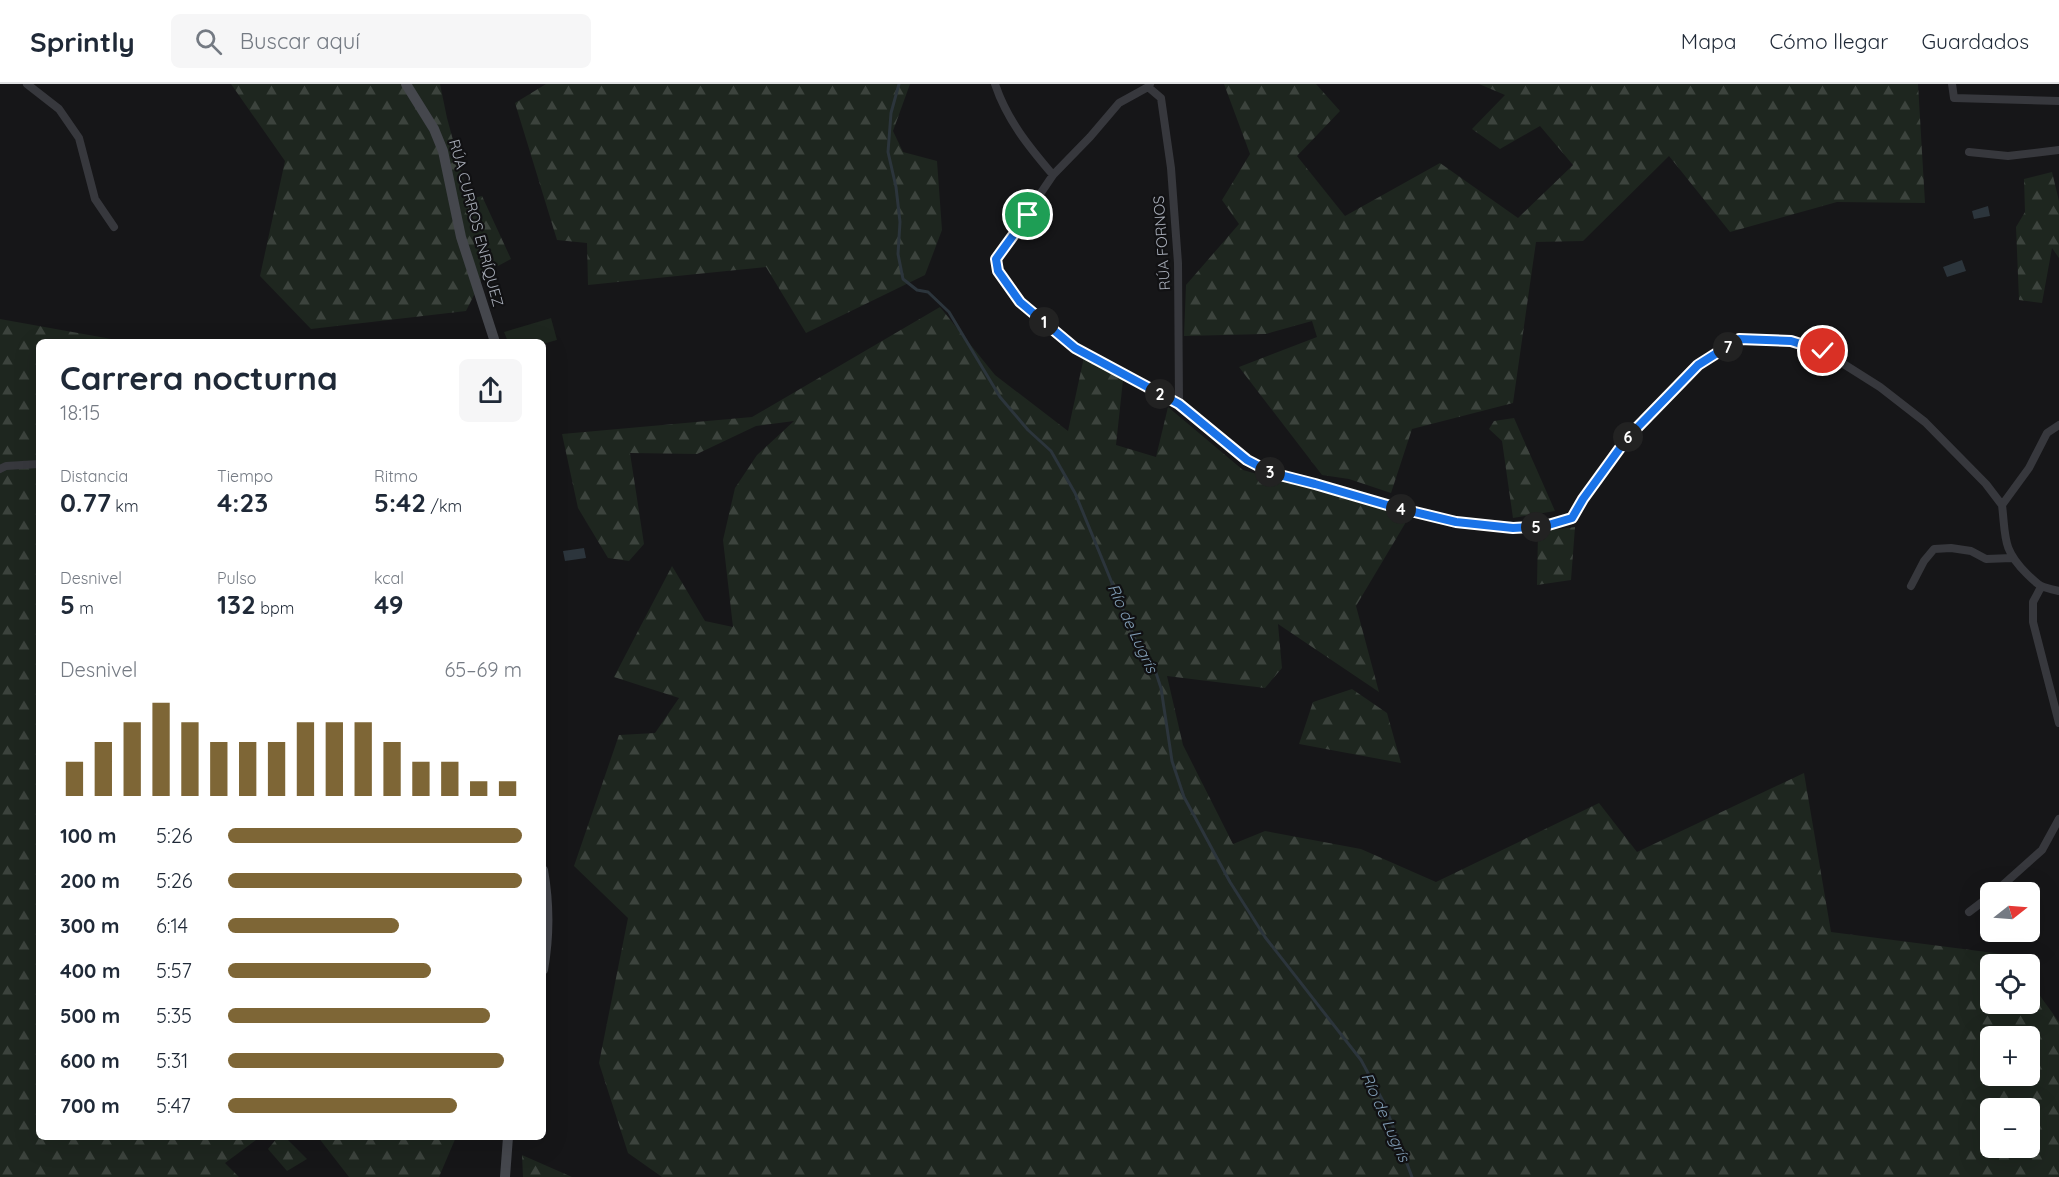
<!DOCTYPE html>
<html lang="es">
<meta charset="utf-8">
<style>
body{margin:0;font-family:Quicksand,sans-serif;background:#f6f6f7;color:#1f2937;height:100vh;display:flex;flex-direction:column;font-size:22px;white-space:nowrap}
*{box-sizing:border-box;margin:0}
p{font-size:20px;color:#747a83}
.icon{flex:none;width:33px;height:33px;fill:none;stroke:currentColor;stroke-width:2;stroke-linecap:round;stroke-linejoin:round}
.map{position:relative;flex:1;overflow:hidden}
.side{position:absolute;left:36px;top:255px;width:510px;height:801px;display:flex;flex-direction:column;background:#fff;border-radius:9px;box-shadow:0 6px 24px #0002}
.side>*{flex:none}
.needle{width:39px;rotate:73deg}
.buttons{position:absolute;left:1980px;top:798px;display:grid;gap:12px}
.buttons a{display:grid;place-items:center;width:60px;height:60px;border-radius:9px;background:#fff;box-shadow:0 6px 24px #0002;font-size:30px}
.pin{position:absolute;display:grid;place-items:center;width:51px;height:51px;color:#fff;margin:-26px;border:3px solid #fff;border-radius:50%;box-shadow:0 2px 6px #0007}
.km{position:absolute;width:30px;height:30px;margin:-15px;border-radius:50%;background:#222;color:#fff;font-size:16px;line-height:30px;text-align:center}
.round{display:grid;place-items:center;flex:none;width:63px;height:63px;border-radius:9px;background:#f6f6f7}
.summary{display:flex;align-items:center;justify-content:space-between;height:102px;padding:0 24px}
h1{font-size:33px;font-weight:800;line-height:45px}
.figures{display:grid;grid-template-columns:repeat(3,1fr);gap:9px;height:102px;padding:6px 24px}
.figures div{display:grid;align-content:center}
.figures b{font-size:26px;font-weight:800}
.figures small{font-size:16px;font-weight:400}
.figures p{font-size:16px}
.chart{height:168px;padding:12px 24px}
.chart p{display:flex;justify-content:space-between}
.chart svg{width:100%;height:108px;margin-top:6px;stroke:#7e6636;stroke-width:6}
ul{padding:0 24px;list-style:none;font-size:20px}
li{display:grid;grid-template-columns:96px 72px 1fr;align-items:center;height:45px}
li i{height:15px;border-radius:8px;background:#7e6636}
header{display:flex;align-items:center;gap:36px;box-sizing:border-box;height:84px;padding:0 30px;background:#fff;border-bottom:2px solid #e0e1e3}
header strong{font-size:28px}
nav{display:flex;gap:33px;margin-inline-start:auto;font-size:21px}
.search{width:420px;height:54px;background:#f6f6f7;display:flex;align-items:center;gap:15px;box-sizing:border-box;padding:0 21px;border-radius:9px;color:#747a83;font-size:22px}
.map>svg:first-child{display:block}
.forest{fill:url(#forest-firs);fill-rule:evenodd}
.pitch{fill:#1e261f}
.water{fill:#2c353c}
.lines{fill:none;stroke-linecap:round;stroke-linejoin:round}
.stream{stroke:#2c353c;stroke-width:3}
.street{stroke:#37383d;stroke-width:8}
.secondary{stroke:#45474d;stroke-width:10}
.route-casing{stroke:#fff;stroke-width:12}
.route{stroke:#1a73e8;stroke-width:8}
.labels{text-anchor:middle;stroke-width:4.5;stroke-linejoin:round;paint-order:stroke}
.street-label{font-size:15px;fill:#a8adb8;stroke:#111113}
.water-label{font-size:16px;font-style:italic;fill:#7f9bb3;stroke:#111113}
</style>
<header>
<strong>Sprintly</strong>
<div class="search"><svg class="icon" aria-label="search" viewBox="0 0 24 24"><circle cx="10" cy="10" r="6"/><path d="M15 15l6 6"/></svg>Buscar aquí</div>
<nav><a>Mapa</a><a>Cómo llegar</a><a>Guardados</a></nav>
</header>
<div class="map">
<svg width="2059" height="1093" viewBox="0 0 2059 1093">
<defs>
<pattern id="forest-firs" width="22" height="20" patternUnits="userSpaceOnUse" patternTransform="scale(1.5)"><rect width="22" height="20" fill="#1e261f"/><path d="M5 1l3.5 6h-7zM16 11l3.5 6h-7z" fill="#3c433d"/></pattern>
</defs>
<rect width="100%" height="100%" fill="#161618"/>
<!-- forest -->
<path class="forest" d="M231,0H440L447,34L469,115L482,112L511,175L485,189L466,227L311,245L260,192L285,77Z
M546,0H910L893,47L903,68L937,77L942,146L925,191L806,249L766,183L588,201L587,159L557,156L515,19Z
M1224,0H1316L1340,27L1297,72L1345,132L1440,79L1518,134L1573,81L1540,42L1500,65L1472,45L1505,11L1479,0H1918L1925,119L1837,118L1730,148L1669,72L1583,157L1536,158L1513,319L1412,345L1391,409L1349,395L1322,391L1239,283L1317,253L1312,237L1266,250L1184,252L1186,201L1239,140L1222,116L1250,70Z
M2052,88L2059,117V174L2052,164L2042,219L2019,216L2016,143L2025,128L2024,95Z
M940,223L995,291L1068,347L1084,273L1123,296L1116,361L1156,373L1168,323L1243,386L1409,433L1356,522L1379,608L1278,540L1282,584L1265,604L1167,592L1183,661L1233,760L1265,747L1361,765L1436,798L1599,719L1637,768L1804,689L1831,848L2010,871L2017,880H1990V920H2030V898L2059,938V1093H662L628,1069L599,979L628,834L574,782L619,651L655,649L679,614L614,593L672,482L705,537L733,543L723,456L735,404L757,371L794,337L756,342L697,370L630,369L644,460L629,477L608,474L578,424L562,350L752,333ZM1990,952H2030V992H1990ZM1990,1024H2030V1064H1990Z
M0,235L128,258H39V1053H260L225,1079L239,1093H0Z
M1514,334L1555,427L1513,434L1502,357L1489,345L1494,337Z
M1575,443L1571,496L1537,501L1538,448Z
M1352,605L1387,629L1401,679L1299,660L1313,618Z
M278,1053H285L307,1075L287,1087L268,1065Z
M318,1053H456L439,1093H349Z
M522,1071L572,1093H523Z"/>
<!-- pitch -->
<path class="pitch" d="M551,234L557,256L543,260V258H508L504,248Z"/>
<!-- water -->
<path class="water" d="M1988,122L1990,132L1974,135L1972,127Z
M1962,176L1966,187L1947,193L1943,183Z
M584,464L586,474L565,477L563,467Z"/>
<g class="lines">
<!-- stream -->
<path class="stream" d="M899,0L891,29L888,68L896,103L900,138L898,170L903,195L917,206L928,208L949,228L1000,313L1028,346L1051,367L1075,409L1135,555L1155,586L1161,604L1172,677L1184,713L1230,798L1265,853L1361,976L1384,1019L1412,1093"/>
<!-- street -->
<path class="street" d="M27,0L59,25L79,54L95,115L114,143
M995,0C1007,36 1029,63 1053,91
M1150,0L1148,3L1119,19L1090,53L1053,91L996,175L998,187L1020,218L1075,264L1179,320L1247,376L1272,389L1315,400L1394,423L1456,438L1513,444L1545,442L1572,434L1595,397L1628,353L1646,332L1698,281L1739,255L1791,257L1823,267L1880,303L1925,338L1986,400L2002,421
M1952,0L1954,14L2059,17
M1148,3L1161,14L1171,84L1178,179L1179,320
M1969,68L2008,72L2059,66
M2059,341L2047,349L2029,384L2002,421C2006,454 2002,465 2027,490C2040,503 2041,503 2059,507
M0,385L6,382L39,380
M1911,502L1924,477L1934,465L1951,464L1971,467L1986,475L2012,474
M2041,503L2033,518V538L2059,639
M1995,808L2042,766L2059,735
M1969,828L1990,812"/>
<!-- secondary -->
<path class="secondary" d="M406,0L434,45L443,67L461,153L495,258
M543,786C549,820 549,852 543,886
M505,1093L508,1053"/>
</g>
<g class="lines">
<!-- route casing -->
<g class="route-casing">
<path id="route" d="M1028,131L996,175L998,187L1020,218L1075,264L1179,320L1247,376L1272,389L1315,400L1394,423L1456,438L1513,444L1545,442L1572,434L1583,415L1628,353L1698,281L1739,255L1791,257L1823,267"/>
</g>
<!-- route -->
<use href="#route" class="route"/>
</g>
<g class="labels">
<!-- street labels -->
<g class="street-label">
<text transform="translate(476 139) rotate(75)" y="5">RÚA CURROS ENRÍQUEZ</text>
<text transform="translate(1162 159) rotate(-94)" y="5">RÚA FORNOS</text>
</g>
<!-- water labels -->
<g class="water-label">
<text transform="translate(1133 544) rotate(65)" y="6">Río de Lugrís</text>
<text transform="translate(1386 1033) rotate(66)" y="6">Río de Lugrís</text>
</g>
</g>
</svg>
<div class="buttons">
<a><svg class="needle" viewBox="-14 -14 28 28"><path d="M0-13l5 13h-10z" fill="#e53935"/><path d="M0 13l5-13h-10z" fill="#747a83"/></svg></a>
<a><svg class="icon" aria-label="locate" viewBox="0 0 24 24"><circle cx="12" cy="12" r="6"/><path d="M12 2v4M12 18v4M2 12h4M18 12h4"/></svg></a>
<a>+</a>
<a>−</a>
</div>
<div class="pin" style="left:1028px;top:131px;background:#1e9e55"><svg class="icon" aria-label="arrive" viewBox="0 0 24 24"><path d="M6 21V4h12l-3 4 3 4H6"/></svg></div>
<div class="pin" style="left:1823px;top:267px;background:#d93025"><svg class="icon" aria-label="check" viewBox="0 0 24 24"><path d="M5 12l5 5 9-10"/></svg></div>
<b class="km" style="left:1044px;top:238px">1</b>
<b class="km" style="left:1160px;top:310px">2</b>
<b class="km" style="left:1270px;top:388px">3</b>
<b class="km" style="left:1401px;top:425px">4</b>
<b class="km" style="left:1536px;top:443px">5</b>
<b class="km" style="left:1628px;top:353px">6</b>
<b class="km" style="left:1728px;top:263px">7</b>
<section class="side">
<div class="summary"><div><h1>Carrera nocturna</h1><p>18:15</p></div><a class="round"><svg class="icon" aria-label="share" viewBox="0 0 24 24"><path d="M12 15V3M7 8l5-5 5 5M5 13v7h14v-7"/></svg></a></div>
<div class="figures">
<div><p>Distancia</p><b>0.77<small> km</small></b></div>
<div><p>Tiempo</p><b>4:23</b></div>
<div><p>Ritmo</p><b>5:42<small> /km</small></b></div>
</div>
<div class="figures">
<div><p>Desnivel</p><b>5<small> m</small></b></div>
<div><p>Pulso</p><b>132<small> bpm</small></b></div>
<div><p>kcal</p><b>49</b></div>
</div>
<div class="chart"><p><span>Desnivel</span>65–69 m</p>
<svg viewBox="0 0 160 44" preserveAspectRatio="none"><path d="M5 44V30M15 44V22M25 44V14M35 44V6M45 44V14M55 44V22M65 44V22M75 44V22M85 44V14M95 44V14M105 44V14M115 44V22M125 44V30M135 44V30M145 44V38M155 44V38"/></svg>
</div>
<ul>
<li><b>100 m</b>5:26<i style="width:100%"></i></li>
<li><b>200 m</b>5:26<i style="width:100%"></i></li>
<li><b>300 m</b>6:14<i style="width:58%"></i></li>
<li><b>400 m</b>5:57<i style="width:69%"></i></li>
<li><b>500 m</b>5:35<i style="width:89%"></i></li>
<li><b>600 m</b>5:31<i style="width:94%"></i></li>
<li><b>700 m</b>5:47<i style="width:78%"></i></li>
</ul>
</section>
</div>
